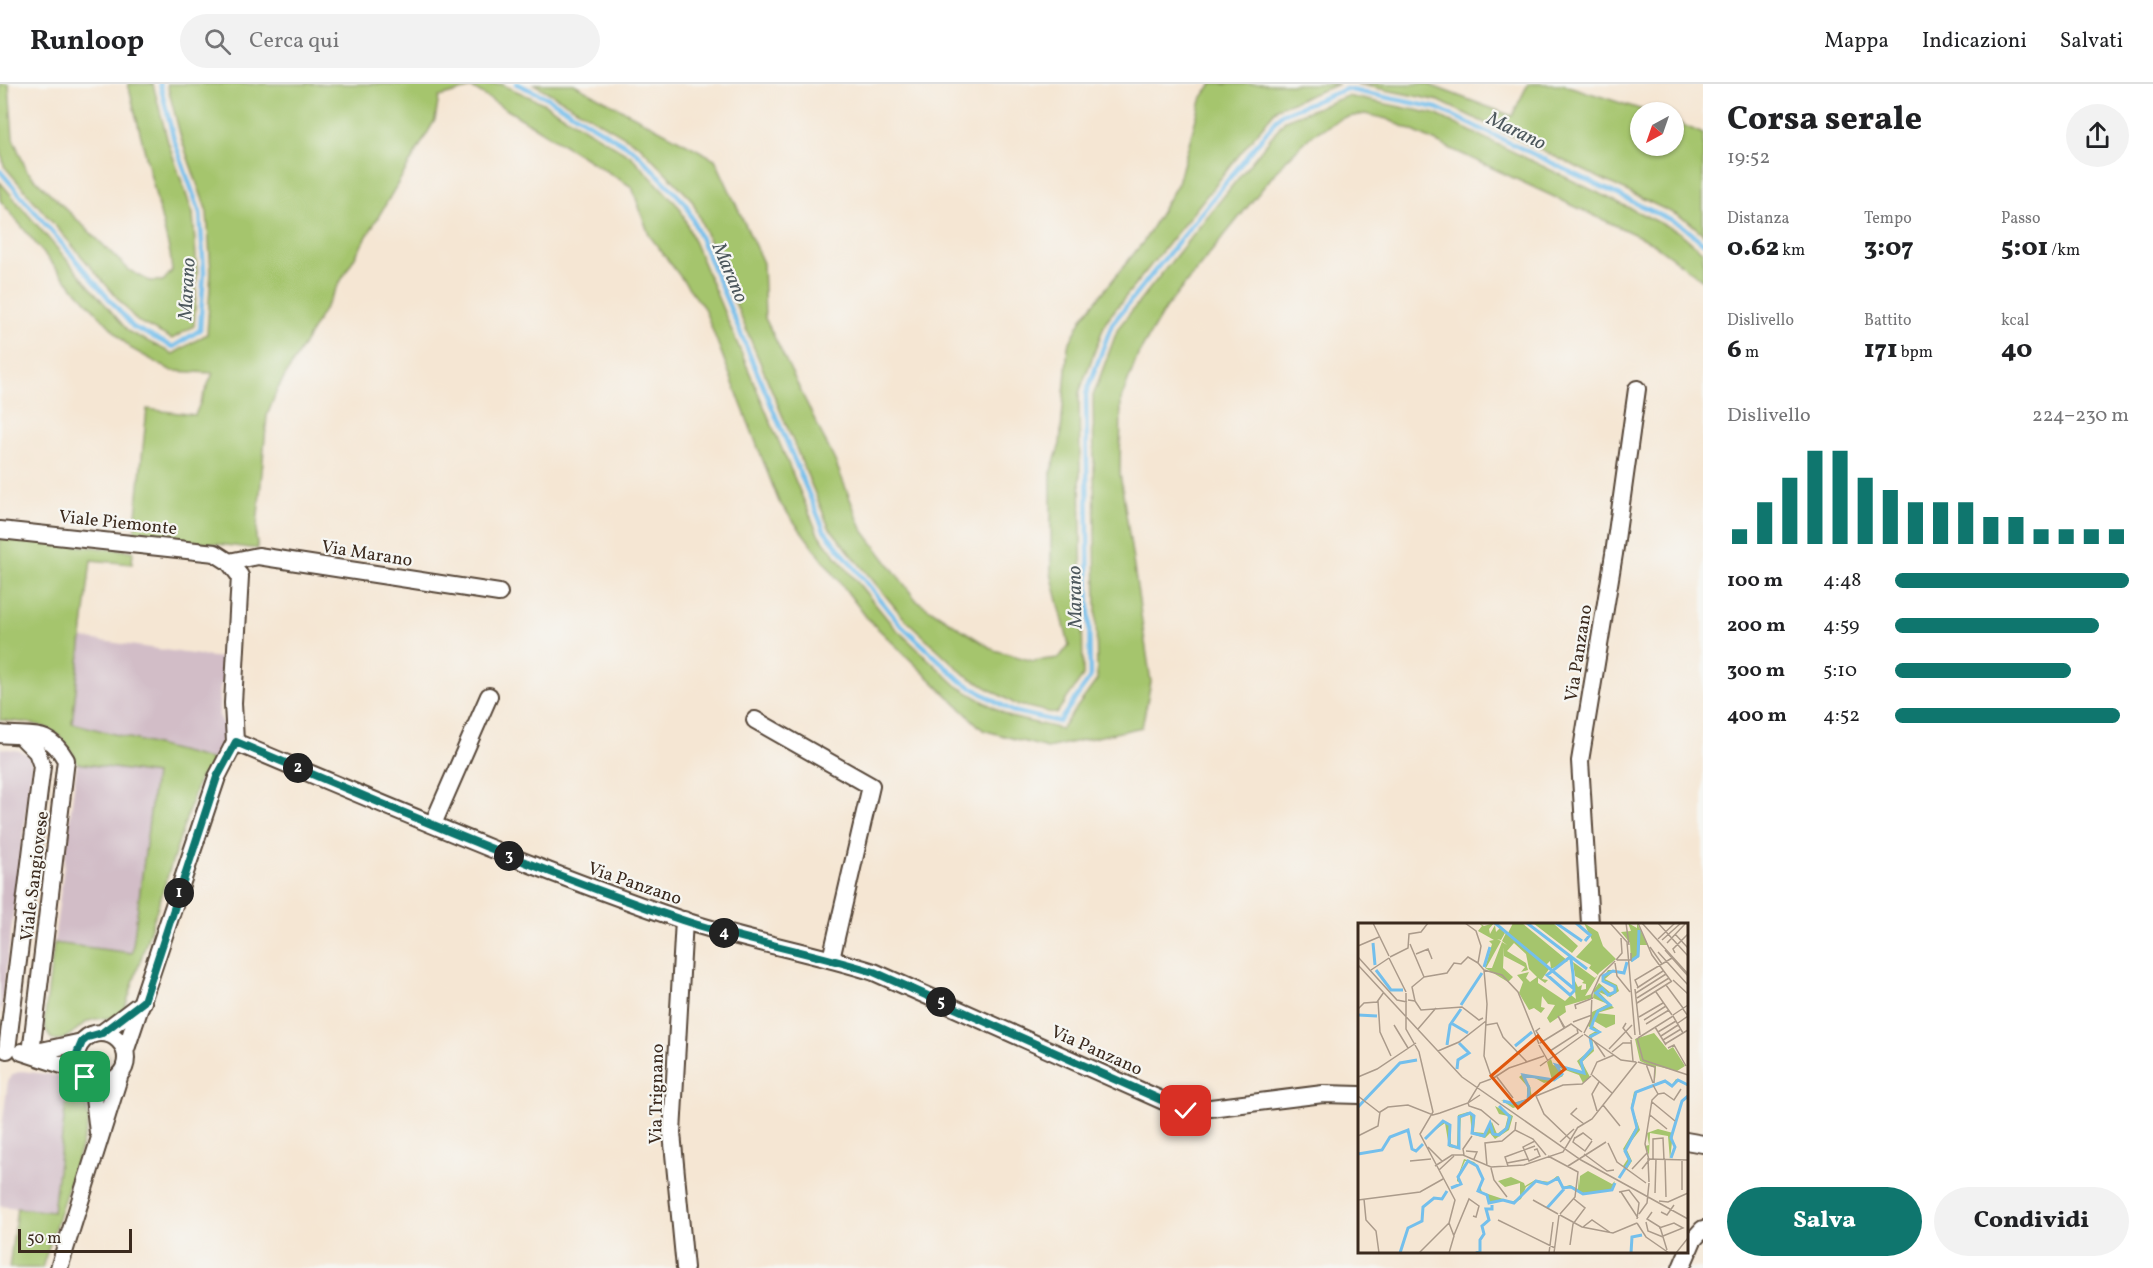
<!DOCTYPE html>
<html lang="it">
<meta charset="utf-8">
<style>
body{margin:0;font-family:Vollkorn,serif;background:#f2f2f2;color:#202124;height:100vh;display:flex;flex-direction:column;font-size:22px;white-space:nowrap}
*{box-sizing:border-box;margin:0}
p{font-size:20px;color:#757577}
.icon{flex:none;width:33px;height:33px;fill:none;stroke:currentColor;stroke-width:2;stroke-linecap:round;stroke-linejoin:round}
.map{position:relative;flex:1;overflow:hidden}
.side{display:flex;flex-direction:column;background:#fff;width:450px}
.side>*{flex:none}
.needle{width:39px;rotate:220deg}
.fabs{position:absolute;left:1630px;top:18px;display:grid;gap:12px}
.fabs a{display:grid;place-items:center;width:54px;height:54px;border-radius:50%;background:#fff;box-shadow:0 2px 4px #0004;font-size:30px}
.scale{position:absolute;left:18px;bottom:15px;width:114px;box-sizing:border-box;padding-left:6px;border:3px solid #3b2a1e;border-top:0;font-size:16px;line-height:21px;white-space:nowrap;color:#3b2a1e;-webkit-text-stroke:4px #f6f6f2;paint-order:stroke}
.pin{position:absolute;display:grid;place-items:center;width:51px;height:51px;color:#fff;margin:-26px;border-radius:12px;box-shadow:0 3px 9px #0006}
.km{position:absolute;width:30px;height:30px;margin:-15px;border-radius:50%;background:#222;color:#fff;font-size:16px;line-height:30px;text-align:center}
.round{display:grid;place-items:center;flex:none;width:63px;height:63px;border-radius:32px;background:#f2f2f2}
.headline{display:flex;align-items:center;justify-content:space-between;height:102px;padding:0 24px}
h1{font-size:33px;font-weight:800;line-height:45px}
.stats{display:grid;grid-template-columns:repeat(3,1fr);gap:9px;height:102px;padding:6px 24px}
.stats div{display:grid;align-content:center}
.stats b{font-size:26px;font-weight:800}
.stats small{font-size:16px;font-weight:400}
.stats p{font-size:16px}
.chart{height:168px;padding:12px 24px}
.chart p{display:flex;justify-content:space-between}
.chart svg{width:100%;height:108px;margin-top:6px;stroke:#0f766e;stroke-width:6}
.primary-button{display:flex;gap:12px;margin-top:auto;padding:12px 24px}
.primary-button a{flex:1;height:69px;border-radius:36px;background:#0f766e;color:#fff;font-size:24px;font-weight:800;line-height:69px;text-align:center}
.primary-button a+a{background:#f2f2f2;color:#202124}
ul{padding:0 24px;list-style:none;font-size:20px}
li{display:grid;grid-template-columns:96px 72px 1fr;align-items:center;height:45px}
li i{height:15px;border-radius:8px;background:#0f766e}
header{display:flex;align-items:center;gap:36px;box-sizing:border-box;height:84px;padding:0 30px;background:#fff;border-bottom:2px solid #e0e0e0}
header strong{font-size:28px}
nav{display:flex;gap:33px;margin-inline-start:auto;font-size:21px}
.search{width:420px;height:54px;background:#f2f2f2;display:flex;align-items:center;gap:15px;box-sizing:border-box;padding:0 21px;border-radius:33px;color:#757577;font-size:22px}
main{display:flex;flex:1;min-height:0}
.map>svg:first-child{display:block}
.industrial{fill:#d2bdc7}
.green{fill:#a5c56d;stroke:#707846;stroke-width:1.5}
.lines{fill:none;stroke-linecap:round;stroke-linejoin:round}
.stream{stroke:#73bfec;stroke-width:4.5}
.street-casing{stroke:#574639;stroke-width:20}
.street{stroke:#fff;stroke-width:16}
.route-casing{stroke:#fff;stroke-width:12}
.route{stroke:#0f766e;stroke-width:8}
.labels{text-anchor:middle;stroke-width:4.5;stroke-linejoin:round;paint-order:stroke}
.street-label{font-size:18px;fill:#3b2a1e;stroke:#f6f6f2}
.water-label{font-size:20px;font-style:italic;fill:#4c575c;stroke:#f6f6f2}
.inset-river{fill:none;stroke:#73bfec;stroke-width:3}
.inset-road{fill:none;stroke:#ab9b8b;stroke-width:1.5}
.view{fill:#df570d;fill-opacity:0.15;stroke:#df570d;stroke-width:3}
.inset-edge{fill:none;stroke:#3b2a1e;stroke-width:3}
</style>
<header>
<strong>Runloop</strong>
<div class="search"><svg class="icon" aria-label="search" viewBox="0 0 24 24"><circle cx="10" cy="10" r="6"/><path d="M15 15l6 6"/></svg>Cerca qui</div>
<nav><a>Mappa</a><a>Indicazioni</a><a>Salvati</a></nav>
</header>
<main>
<div class="map">
<svg width="1703" height="1184" viewBox="0 0 1703 1184">
<rect width="100%" height="100%" fill="#f6f6f2"/>
<filter id="ink" filterUnits="userSpaceOnUse"><feTurbulence type="fractalNoise" baseFrequency=".0167" numOctaves="2"/><feDisplacementMap in="SourceGraphic" scale="12" xChannelSelector="R" yChannelSelector="G"/><feConvolveMatrix kernelMatrix="1 2 1 2 8 2 1 2 1" color-interpolation-filters="sRGB"/></filter>
<filter id="wash" filterUnits="userSpaceOnUse"><feTurbulence type="fractalNoise" baseFrequency=".008" numOctaves="4" result="noise"/><feDisplacementMap in="SourceGraphic" scale="24" xChannelSelector="R" yChannelSelector="G"/><feGaussianBlur stdDeviation="1.35" result="paint"/><feColorMatrix in="noise" values="0 0 0 0 0 0 0 0 0 0 0 0 0 0 0 0 0 1.4 0 .05"/><feComposite in="paint" operator="in"/></filter>
<g filter="url(#wash)">
<rect width="100%" height="100%" fill="#f5e6d3"/>
<!-- industrial -->
<path class="industrial" d="M81,554L227,575L226,592L220,603L219,631L226,646L217,677L71,639Z
M0,664L20,667L29,671L32,682L0,935Z
M77,679L155,689L132,869L54,859Z
M22,987L69,993L53,1128L0,1122V1058L8,997L13,990Z"/>
<!-- green -->
<path class="green" d="M0,0H9L13,54L27,87L129,186L149,197H163L172,187L170,169L128,0H153L168,58L193,130L197,188L194,242L172,255L137,237L4,82L0,61Z
M167,0H501L543,19L631,72L680,124L818,450L893,542L957,602L1010,633L1061,645L1097,596L1093,312L1118,244L1285,36L1347,12L1435,30L1679,148L1703,168V196L1651,158L1387,35L1365,30L1342,34L1312,51L1283,79L1165,225L1138,271L1121,316L1120,389L1151,598L1142,643L1047,664L983,646L867,534L779,418L704,224L649,151L632,103L472,4L439,13L435,36L277,306L267,332L256,454L258,465L134,450L147,325L195,331L213,289L172,287L130,264L59,188L0,116V98L129,248L173,270L207,250L211,188L207,128L181,54Z
M534,0H574L715,75L763,179L765,234L835,377L862,445L917,517L994,566L1033,577L1059,574L1069,561L1051,489V387L1060,360L1068,262L1083,233L1144,157L1178,99L1202,13L1212,0H1339L1277,24L1106,237L1079,309L1083,592L1056,630L1015,620L965,591L903,533L829,443L692,116L639,61Z
M1357,0H1427L1512,32L1528,0H1562L1649,28H1641V62H1674V37L1703,50V150L1687,136L1439,17Z
M0,454L133,467L132,480L91,476L72,639L217,677L216,681L199,695L124,927L117,934C108,934 98,933 89,937C73,945 53,976 44,939L54,859L132,869L155,690L77,679C61,639 38,640 0,636Z
M69,993L85,1014L89,1038L42,1184H9L17,1124L53,1128Z"/>
<g class="lines">
<!-- stream -->
<path class="stream" d="M517,0L546,13L635,67L686,120L824,446L898,538L961,597L1012,627L1059,638L1090,594L1086,310L1112,240L1281,30L1346,5L1437,24L1683,142L1703,159
M0,87L133,243L173,263L200,246L204,188L200,129L174,56L160,0"/>
</g>
</g>
<g filter="url(#ink)">
<g class="lines">
<!-- street casing -->
<g class="street-casing">
<path id="street" d="M0,446L215,469L229,478L240,492L233,619L235,658L217,693L125,968
M229,478L258,472L499,509
M755,636L871,702L831,875
M0,650C32,654 48,644 66,676L31,969
M235,658C383,720 530,784 682,836C745,857 811,868 874,888L1186,1027L1323,1010L1360,1011
M433,740L489,612
M684,836L672,1049L685,1184
M1590,840L1580,677L1614,470L1637,305
M102,949L143,918
M76 974a25 25 0 1 1 50 0a25 25 0 1 1-50 0Z
M7,966L42,682L37,668L21,652
M22,968L80,987
M32,969L82,958
M92,997L98,1048
M1686,1057L1703,1060
M59,1184L120,990
M1681,1184L1693,1156L1703,1145"/>
</g>
<!-- street -->
<use href="#street" class="street"/>
</g>
</g>
<g class="lines" filter="url(#ink)">
<!-- route casing -->
<g class="route-casing">
<path id="route" d="M85,993L77,980L76,972L82,958L88,953L102,949L144,917L217,693L236,658C383,720 530,784 682,836C745,857 811,868 874,888L1186,1027"/>
</g>
<!-- route -->
<use href="#route" class="route"/>
</g>
<g class="labels">
<!-- street labels -->
<g class="street-label">
<text transform="translate(118 438) rotate(6)" y="6">Viale Piemonte</text>
<text transform="translate(367 469) rotate(9)" y="6">Via Marano</text>
<text transform="translate(1578 569) rotate(-81)" y="6">Via Panzano</text>
<text transform="translate(34 792) rotate(-83)" y="6">Viale Sangiovese</text>
<text transform="translate(635 799) rotate(19)" y="6">Via Panzano</text>
<text transform="translate(1097 966) rotate(24)" y="6">Via Panzano</text>
<text transform="translate(656 1010) rotate(-89)" y="6">Via Trignano</text>
</g>
<!-- water labels -->
<g class="water-label">
<text transform="translate(1517 46) rotate(26)" y="7">Marano</text>
<text transform="translate(731 188) rotate(67)" y="7">Marano</text>
<text transform="translate(186 205) rotate(-87)" y="7">Marano</text>
<text transform="translate(1074 513) rotate(-91)" y="7">Marano</text>
</g>
</g>
<!-- overview -->
<g transform="translate(1358 839)">
<rect width="330" height="330" fill="#f5e6d3"/>
<path d="M121,0L126,3L136,0L131,6L132,11L137,2L138,9L142,5L147,10L143,17L139,16L143,18L128,45H134L144,19L149,22L144,18L148,10L191,46L184,56L190,57L187,60L180,55V60L207,78L213,72L218,76L215,54L220,64L224,62L223,67L228,66V61L224,60L226,58L217,53L215,39L237,55L240,52L231,45L233,42L218,34L234,17L226,0L240,9L245,23L258,36L241,50L227,73L234,71V75L207,83L208,89L192,100L189,95L197,82L190,81L184,73L183,84L187,85L183,90L176,85L171,87L161,70L165,59L159,52L171,49L168,55L172,59L179,54L171,46L168,31L156,20L149,28L168,40L170,47L163,49L167,44L146,33V24L145,45L155,54L150,59L127,45L134,21L131,18L136,17L120,8L124,3ZM155,0H164L210,38L193,46L192,38L188,42L150,10ZM175,0H195L220,23L214,30ZM270,0L279,5V0L290,22H282L281,34L273,39L272,20L263,9L273,8ZM250,47H257L247,56L259,62L261,68L252,74L241,69L256,85L239,90L257,92V101L248,105L236,98L235,103L243,109L234,114L236,128L224,139L232,154L225,160L221,152L199,144L205,153L195,158L186,160L173,153L165,154L172,163L174,175L165,182L155,185L143,177L155,180L169,176V163L161,154L165,151L194,157L189,139L193,136L195,142L225,149L219,138L233,126L231,112L238,108L230,103L234,89L250,81L235,75L236,67L241,60L254,71L258,66L244,56ZM296,110L310,127L315,124L327,143L319,148L298,143V157L297,145L282,138L277,116ZM318,156L330,163L320,158L314,164L307,159L279,169L274,184L282,207L268,225L274,238L269,246L265,243L271,234L265,226L278,204L273,184L276,169L304,158H309L314,162ZM137,183L155,193L151,207L137,216L132,210L127,215L114,211L112,192L103,193L101,226L91,224L87,200L66,215L87,198L92,202L93,221L99,224L100,192L110,189L117,192L116,209L126,210L134,199L139,211L147,205L150,193L141,191ZM300,206L315,210L312,237L310,213L292,210L291,232L287,223L291,222L289,210ZM106,236L116,239L121,244V247L125,254V256L122,263L124,269L154,279L162,274V260L147,264L140,258L153,254L166,260L167,263L177,257L192,259L199,253L201,254L205,264L212,262L220,266L221,253V263L222,253L230,248L254,261L257,258L254,267L225,270L213,264L205,265L199,255L194,258L189,260L178,258L168,264L163,276L156,280L145,277L131,280L129,272L121,268L122,261L125,256L119,243L112,238H107L103,247V250L100,257L103,260L91,266L102,260L99,258V256Z" fill="#a5c56d"/>
<path class="inset-river" d="M137,0L215,65M169,0L229,46M198,0L224,18M218,0L232,12L227,18M15,20L17,42M211,33L213,35V36L215,51L216,68L212,72L189,52L212,34M273,38L280,33L281,7M126,44L132,24M18,47L33,67H45M103,82L124,50M0,92L19,93M93,100L110,110M89,122L92,102L103,86M157,123L174,109M99,146L100,137L111,130L101,120M145,178L158,181L170,177L171,165L165,152L196,157L204,151L198,142L226,150L223,138L234,125L232,114L241,109L233,105L235,99L240,88L252,82L238,70L244,65L250,72L257,69V64L245,58V53L255,48L266,50L269,39M0,184L42,140L59,137M67,216L85,198L92,202L91,222L101,225V194L112,190L116,193L114,210L126,213L132,200L135,211L141,212L149,205L152,194L141,183M0,231L24,227L32,214L50,207L54,226L58,228L65,221M313,235L317,224L313,215L324,178L330,173M261,255L272,238L267,228L279,205L274,185L278,169L307,158L314,163L320,157L330,162M93,265L103,261L100,254L110,238L119,243L125,256L120,268L129,272L131,280L145,277L156,280L178,258L189,261L200,255L205,265L213,264L225,271L254,267L257,260M189,285L206,266M42,330L50,305L64,298L65,284L76,275L84,276L89,268M118,330L122,328V317L126,311L124,303L131,297L128,286H134V282M273,330L274,314L284,312"/>
<path class="inset-road" d="M15,0L31,33M107,0L118,8L123,23L120,40L126,47L129,81L126,133L134,156M252,0L269,19L277,112M268,0L271,22M280,0L294,32L313,58M284,0L330,51M300,0L330,33M317,11L330,25M300,16L317,0M304,17L323,0M309,20L327,1M52,21L66,54M0,23L21,14M292,24L304,41M307,27L330,53M300,29L330,62M317,30L315,26L330,11M58,31L70,26L74,36M0,34L39,77L49,79M32,34L50,25L51,11L63,9L70,0M31,35L48,69M258,37L264,30L263,15M259,37H273V30M257,40L259,53L272,69M0,42L104,154L223,237L330,296M13,47L31,35M126,47L144,52L160,69L181,121M66,54L89,50L96,40L103,41L110,34L120,40M315,57L330,71M308,62L325,85M280,64L277,57L314,35M279,65L305,48M277,66L282,112M298,69L314,92M48,70V106L61,129L75,189L62,211L97,277L91,300L96,313L91,330M278,70L308,51M279,75L311,55M50,77L57,78L63,87L104,84L121,97L125,95M20,78L22,109L33,133M57,78L54,64L66,54M279,80L314,58M0,86L6,80L19,79L26,69M218,86L217,82L235,75M315,92L330,82M281,94L305,80M286,97L308,83M215,99L234,92M268,100L265,105L274,116M320,100L330,93L325,86M288,101L311,87M36,102L50,125M128,102L139,100L145,114L169,139M297,104L308,122M182,105L178,108L185,119M206,105L200,93L207,105M60,106L78,85M300,109L318,98M226,110L233,96L234,71L242,53L257,38M226,111L263,137L278,139M303,113L320,102M279,115L285,137M280,115L315,93L325,110M273,117L275,138M305,117L323,106M236,118L247,134M182,120L213,101L224,109M307,121L330,107M181,122L190,138M310,125L316,122L328,143M251,126L274,102M80,128L101,119L128,98M192,128L220,110L219,106M254,129L265,120H273M285,137L330,152M280,139L297,144L296,160M288,141L295,160M182,143L225,112M233,152L239,139L256,132M234,152L254,170M0,154L19,146L58,120M139,154L155,175M134,156L151,145L186,133M300,171L306,170L316,177L323,166M122,172L110,180L111,183L123,187L141,202M0,173L22,190M294,179L317,198M245,182L262,203M219,185L213,191L226,201M239,188L234,171L241,159M292,192L309,206M219,205L234,196L279,139M157,207L175,216L188,232M0,213L20,203L22,189L30,184L50,182L75,192L82,190L110,180L122,160L133,156M217,214L215,219L227,228L234,218M217,215L225,210L234,217M212,216L186,191L178,173L205,162L224,161L233,153M202,219L216,206M250,220L259,239L288,260M70,224L84,238M176,227L179,226L182,233L171,238L165,224L177,218M108,228L119,229L116,236M226,231L249,248L256,247M106,232L105,226L114,213M190,233L220,249L217,274L202,291M295,236V216L305,215L306,237M307,237L308,274M52,238L73,236M324,238V267M149,240L170,236M77,243L94,232H105L133,244L166,242L205,229L220,204M129,243L127,220L144,218L157,207L158,199M150,243L147,234L177,223M210,243L248,219M133,245L136,257L149,274M274,246L289,230M284,246L291,237L287,221L294,177L300,171L295,162M81,247L96,233M291,259L290,236L330,237M261,269L271,267L281,280L279,296M263,269L280,295M297,270L298,236M6,276L8,297L18,308L21,330M0,277L62,269L85,256M175,277L200,291M301,278L310,279L330,270M294,289L289,296L302,304L309,327M303,289L309,292L316,282M281,291L289,280L291,260M202,292L224,304L255,310L279,300M140,297L197,325M288,299L290,308L305,314M279,300L288,314L311,330M225,304L234,297L253,310M301,305L316,300L325,305L305,313M96,312L111,276L121,283L118,294L115,293M212,322L215,301L227,285L216,276M61,330L91,300M191,330L195,299M196,330L201,292M318,330L330,315"/>
<path class="view" d="M180,113L207,146L160,185L133,153Z"/>
<rect width="330" height="330" class="inset-edge"/>
</g>
</svg>
<div class="fabs">
<a><svg class="needle" viewBox="-14 -14 28 28"><path d="M0-13l5 13h-10z" fill="#e53935"/><path d="M0 13l5-13h-10z" fill="#757577"/></svg></a>
</div>
<div class="scale">50 m</div>
<div class="pin" style="left:85px;top:993px;background:#1e9e55"><svg class="icon" aria-label="arrive" viewBox="0 0 24 24"><path d="M6 21V4h12l-3 4 3 4H6"/></svg></div>
<div class="pin" style="left:1186px;top:1027px;background:#d93025"><svg class="icon" aria-label="check" viewBox="0 0 24 24"><path d="M5 12l5 5 9-10"/></svg></div>
<b class="km" style="left:179px;top:809px">1</b>
<b class="km" style="left:298px;top:684px">2</b>
<b class="km" style="left:509px;top:772px">3</b>
<b class="km" style="left:724px;top:849px">4</b>
<b class="km" style="left:941px;top:918px">5</b>
</div>
<section class="side">
<div class="headline"><div><h1>Corsa serale</h1><p>19:52</p></div><a class="round"><svg class="icon" aria-label="share" viewBox="0 0 24 24"><path d="M12 15V3M7 8l5-5 5 5M5 13v7h14v-7"/></svg></a></div>
<div class="stats">
<div><p>Distanza</p><b>0.62<small> km</small></b></div>
<div><p>Tempo</p><b>3:07</b></div>
<div><p>Passo</p><b>5:01<small> /km</small></b></div>
</div>
<div class="stats">
<div><p>Dislivello</p><b>6<small> m</small></b></div>
<div><p>Battito</p><b>171<small> bpm</small></b></div>
<div><p>kcal</p><b>40</b></div>
</div>
<div class="chart"><p><span>Dislivello</span>224–230 m</p>
<svg viewBox="0 0 160 44" preserveAspectRatio="none"><path d="M5 44V38M15 44V27M25 44V17M35 44V6M45 44V6M55 44V17M65 44V22M75 44V27M85 44V27M95 44V27M105 44V33M115 44V33M125 44V38M135 44V38M145 44V38M155 44V38"/></svg>
</div>
<ul>
<li><b>100 m</b>4:48<i style="width:100%"></i></li>
<li><b>200 m</b>4:59<i style="width:87%"></i></li>
<li><b>300 m</b>5:10<i style="width:75%"></i></li>
<li><b>400 m</b>4:52<i style="width:96%"></i></li>
</ul>
<div class="primary-button"><a>Salva</a><a>Condividi</a></div>
</section>
</main>
